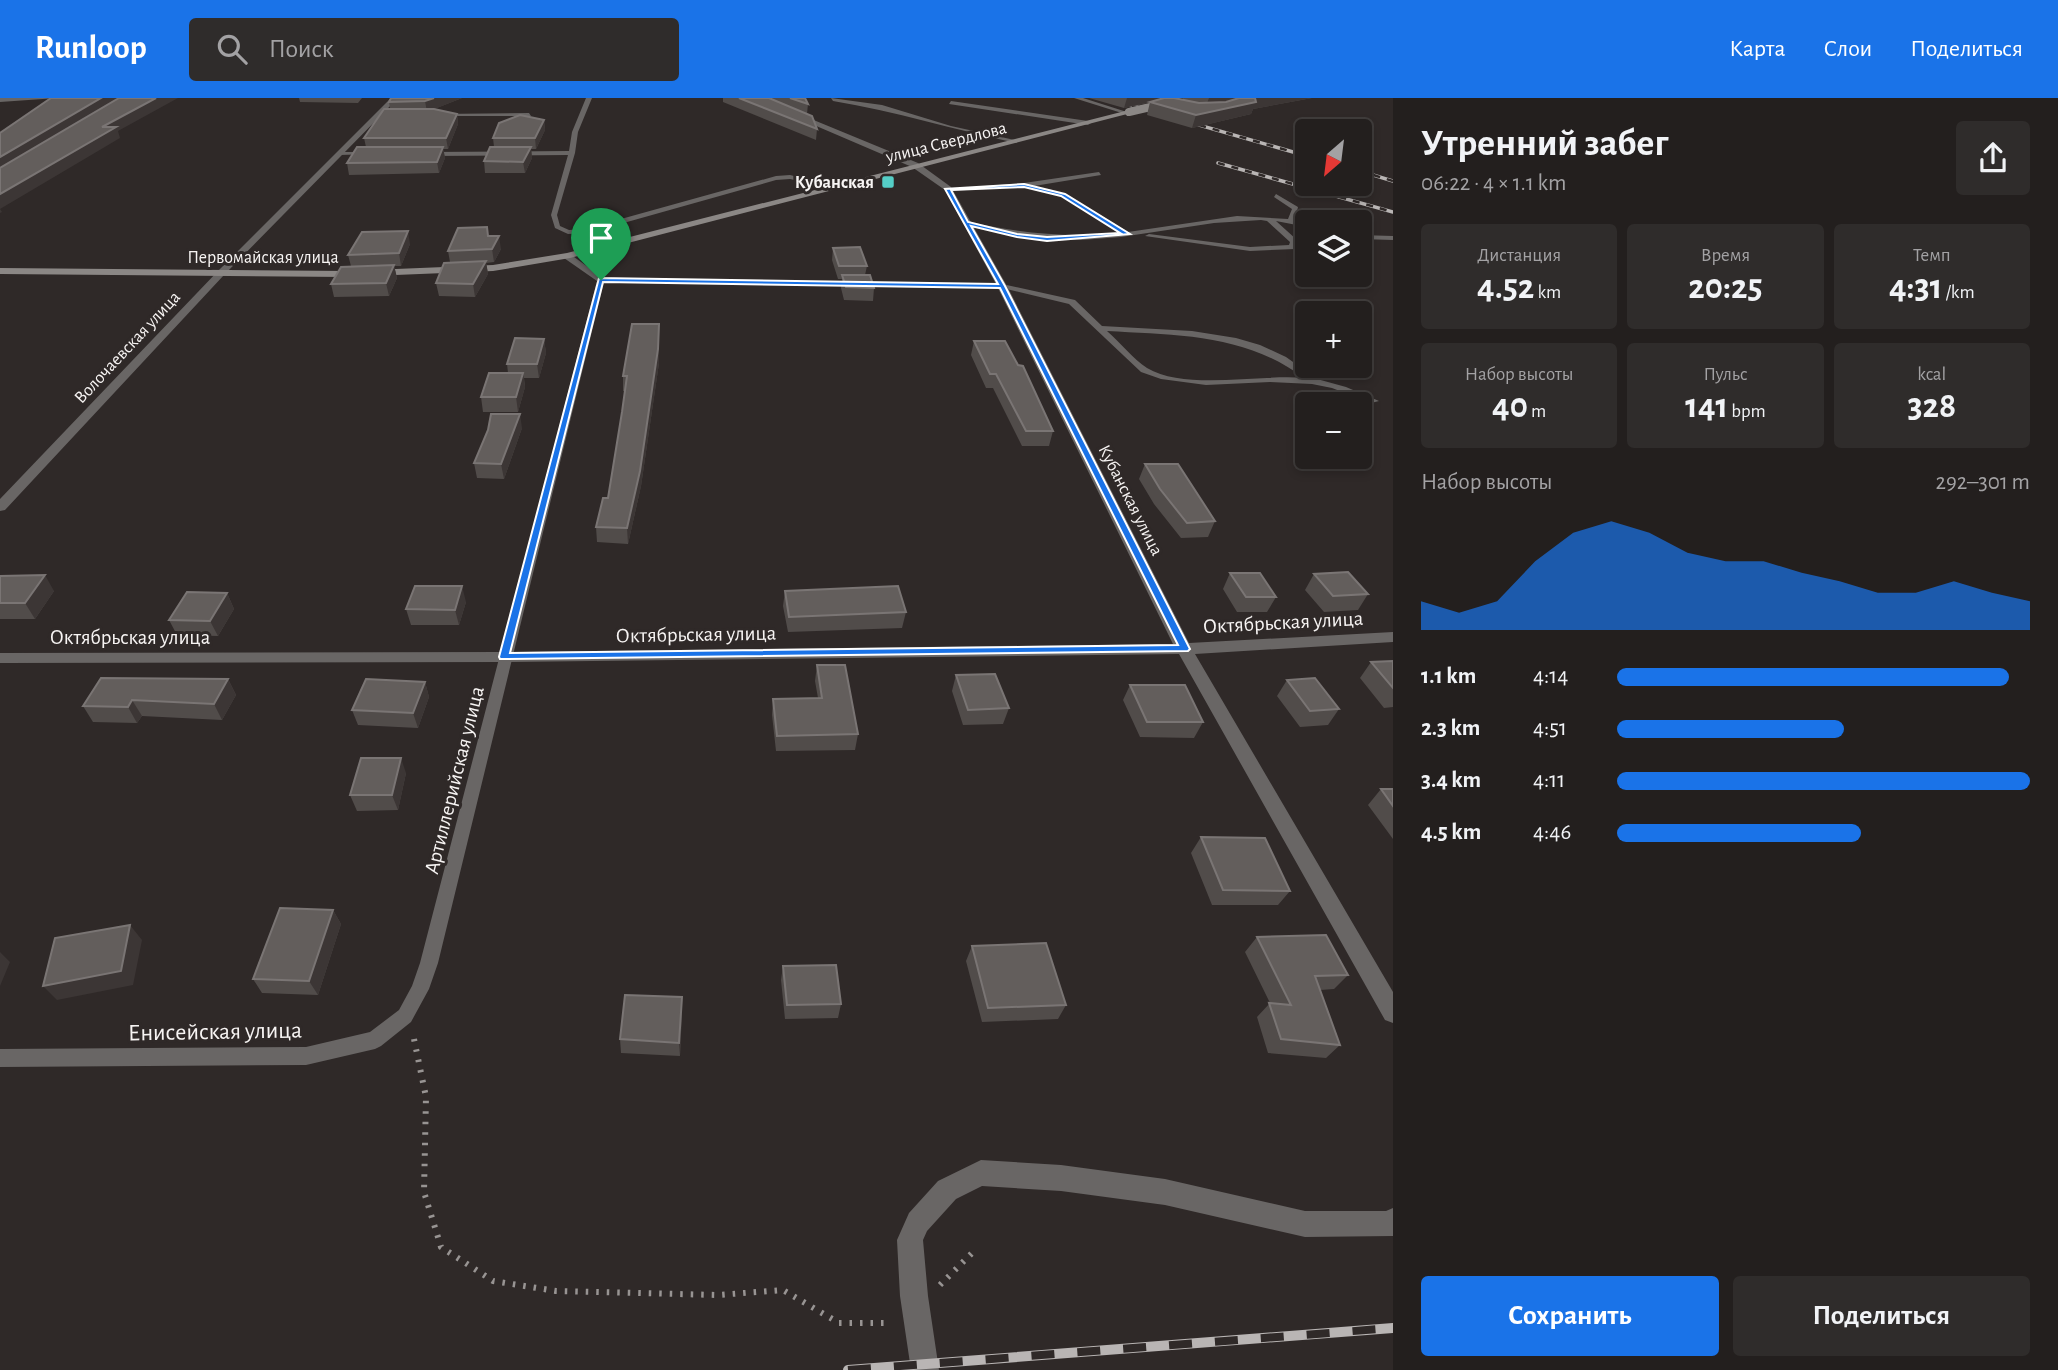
<!DOCTYPE html>
<html lang="ru">
<meta charset="utf-8">
<style>
body{margin:0;font-family:"Alegreya Sans",sans-serif;background:#2f2c2b;color:#f1f3f6;height:100vh;display:flex;flex-direction:column;font-size:26px;white-space:nowrap}
*{box-sizing:border-box;margin:0}
p{font-size:23px;color:#a3a2a4}
.icon{flex:none;width:38px;height:38px;fill:none;stroke:currentColor;stroke-width:2;stroke-linecap:round;stroke-linejoin:round}
.map{position:relative;flex:1;overflow:hidden}
.sheet{display:flex;flex-direction:column;background:#231f1e;width:665px}
.sheet>*{flex:none}
.needle{width:46px;rotate:208deg}
.buttons{position:absolute;left:1295px;top:21px;display:grid;gap:14px}
.buttons a{display:grid;place-items:center;width:77px;height:77px;border-radius:7px;background:#231f1e;box-shadow:0 4px 10px #0003,0 0 0 2px #403d3c;font-size:35px}
.pin{position:absolute;display:grid;place-items:center;width:60px;height:60px;color:#fff;margin:-72px -30px;border-radius:50% 50% 50% 0;rotate:-45deg;box-shadow:0 0 7px #0007}
.pin .icon{rotate:45deg}
.round{display:grid;place-items:center;flex:none;width:74px;height:74px;border-radius:7px;background:#2f2c2b}
.overview{display:flex;align-items:center;justify-content:space-between;height:119px;padding:0 28px}
h1{font-size:38px;font-weight:600;line-height:52px}
.figures{display:grid;grid-template-columns:repeat(3,1fr);gap:10px;height:119px;padding:7px 28px}
.figures div{display:grid;align-content:center;border-radius:7px;background:#2f2c2b;text-align:center}
.figures b{font-size:35px;font-weight:600}
.figures small{font-size:19px;font-weight:400}
.figures p{font-size:19px}
.chart{height:196px;padding:14px 28px}
.chart p{display:flex;justify-content:space-between}
.chart svg{width:100%;height:126px;margin-top:7px;fill:#1a73e8;opacity:.7}
.primary-button{display:flex;gap:14px;margin-top:auto;padding:14px 28px}
.primary-button a{flex:1;height:80px;border-radius:7px;background:#1a73e8;color:#fff;font-size:28px;font-weight:600;line-height:80px;text-align:center}
.primary-button a+a{background:#2f2c2b;color:#f1f3f6}
ul{padding:0 28px;list-style:none;font-size:23px}
li{display:grid;grid-template-columns:112px 84px 1fr;align-items:center;height:52px}
li i{height:18px;border-radius:9px;background:#1a73e8}
header{display:flex;align-items:center;gap:42px;box-sizing:border-box;height:98px;padding:0 35px;background:#1a73e8;color:#fff}
header strong{font-size:33px}
nav{display:flex;gap:38px;margin-inline-start:auto;font-size:24px}
.search{width:490px;height:63px;background:#2f2c2b;display:flex;align-items:center;gap:18px;box-sizing:border-box;padding:0 24px;border-radius:7px;color:#a3a2a4;font-size:26px}
main{display:flex;flex:1;min-height:0}
.map>svg:first-child{display:block}
.lines{fill:none;stroke-linecap:round;stroke-linejoin:round}
.path{stroke:#989493;stroke-width:6;stroke-dasharray:2.5 8;stroke-linecap:butt}
.service{fill:#696665;fill-rule:evenodd}
.minor{fill:#696665;fill-rule:evenodd}
.secondary{fill:#8b8785;fill-rule:evenodd}
.rail-far1-casing{stroke:#b9b5b4;stroke-width:3.5}
.rail-casing{stroke:#b9b5b4;stroke-width:10}
.rail-far1{stroke:#2f2928;stroke-width:2.5;stroke-dasharray:7;stroke-linecap:butt}
.rail{stroke:#2f2928;stroke-width:8;stroke-dasharray:23;stroke-linecap:butt}
.secondary-bridge{stroke:#8b8785;stroke-width:8}
.wall{fill:#514c4a}
.shaded-wall{fill:#3c3635}
.building{fill:#635e5c;stroke:#7a7574;stroke-width:2}
.route{fill:#1a73e8;stroke:#fff;stroke-width:2;fill-rule:evenodd}
.poi-dot{fill:#55cec6;stroke:#2f2928;stroke-width:2.5}
.labels{text-anchor:middle;stroke-width:6;stroke-linejoin:round;paint-order:stroke}
.far-street-label{font-size:18px;fill:#f7f4f3;stroke:#2f2928}
.far-poi-label{font-size:18px;font-weight:bold;fill:#f7f4f3;stroke:#2f2928;text-anchor:end}
.street-label{font-size:21px;fill:#f7f4f3;stroke:#2f2928}
.near-street-label{font-size:24px;fill:#f7f4f3;stroke:#2f2928}
</style>
<header>
<strong>Runloop</strong>
<div class="search"><svg class="icon" aria-label="search" viewBox="0 0 24 24"><circle cx="10" cy="10" r="6"/><path d="M15 15l6 6"/></svg>Поиск</div>
<nav><a>Карта</a><a>Слои</a><a>Поделиться</a></nav>
</header>
<main>
<div class="map">
<svg width="1393" height="1272" viewBox="0 0 1393 1272">
<rect width="100%" height="100%" fill="#2f2928"/>
<g class="lines">
<!-- path -->
<path class="path" d="M414,941L426,999L424,1094L441,1149L493,1183L556,1193L718,1197L783,1192L839,1225H889
M940,1187L972,1155"/>
<!-- service -->
<path class="service" d="M0,0H57L0,4Z
M586,0H592L578,34L575,55L557,117L560,128L569,132L585,131L776,78L790,77L834,88L831,90L790,81L776,82L588,135L568,136L555,130L551,117L568,57L427,58L424,56L427,54L569,53L572,34Z
M831,0L882,7L951,28L1019,43L1016,45C955,32 895,13 833,3Z
M1074,0H1083L1130,15L1125,16Z
M951,3L1088,23L1091,25L1088,27L949,6Z
M529,15L531,18H435L438,16Z
M341,54H371L374,56L339,57Z
M1099,74L1101,77L1034,88L1065,96L1128,134L1237,118L1288,121L1292,111L1274,99L1276,96L1298,109L1295,122L1307,125V129L1276,123L1297,142L1295,151L1250,153L1145,138L1149,136L1250,149L1289,147L1290,144L1267,123L1261,122L1214,125L1121,139L1081,142L1024,139L962,125L966,123C1017,135 1067,140 1119,135L1061,98L1024,89L948,93L945,91L1024,85Z
M1360,137L1393,138V142L1360,141Z
M564,156H570L603,180L1002,186L1075,202L1102,228L1192,233L1236,240L1260,247L1286,259L1317,281L1346,289L1379,303L1371,305L1332,290L1312,286L1270,284L1206,287L1161,281L1141,274L1069,206L1002,190L604,184L438,865L429,891L411,924L381,948L375,951L306,967L0,969V951L306,949L370,934L399,912L412,888L420,865L597,183L564,160ZM1107,233C1177,237 1246,236 1304,280C1260,276 1185,293 1147,270C1133,261 1120,244 1107,233Z"/>
<!-- minor -->
<path class="minor" d="M391,0H398L224,177L5,412L0,413V401L218,173Z
M751,0H760L918,65L951,89L1007,188L1189,545L1393,534V544L1195,556L1393,894V925L1385,922L1179,556L504,564L0,565V555L504,554L1173,546L997,188L945,92L912,69Z
M981,1062L1061,1067L1165,1081L1305,1113H1386L1393,1110V1138L1305,1139L1165,1107L1061,1093L982,1088L956,1101L927,1133L923,1142L928,1198L939,1272H911L900,1198L897,1142L909,1115L938,1083Z"/>
<!-- secondary -->
<path class="secondary" d="M1129,12L1131,15L570,160L493,173L347,179L0,176V170L347,173L493,167L567,155Z"/>
<!-- rail-far1 casing -->
<g class="rail-far1-casing">
<path id="rail-far1" d="M1105,0L1307,58
M1218,65L1393,114
M1360,73L1393,83"/>
</g>
<!-- rail casing -->
<g class="rail-casing">
<path id="rail" d="M848,1272L1393,1230"/>
</g>
<!-- rail-far1 -->
<use href="#rail-far1" class="rail-far1"/>
<!-- rail -->
<use href="#rail" class="rail"/>
<!-- secondary-bridge -->
<path class="secondary-bridge" d="M1129,14L1159,7"/>
</g>
<!-- wall -->
<path class="wall" d="M299,0H362L358,5L300,4Z
M462,0L434,11L457,16L458,26L448,51H443L445,60L439,75L349,77L347,65L366,49L364,40L390,11L389,4Z
M723,0H805L808,6L807,16L817,31L816,42L723,4Z
M1089,0H1173L1182,2L1183,0H1312L1253,11L1251,16L1192,30L1147,17L1150,4H1152L1124,10Z
M544,22L545,32L536,51H531L532,60L525,75H485L484,63L494,49L493,40Z
M488,138L501,151L494,164L486,165L488,176L475,199L439,198L436,185L450,164L448,153Z
M410,146L401,168H394L397,180L389,198L334,199L331,186L351,168L348,157Z
M833,150L867,168L865,177L874,190L873,203L844,202L841,190L842,181H838L832,162Z
M659,240V265L641,388L628,446L597,444L596,429L608,400L622,314L625,293H623V278Z
M544,241L546,255L539,280H524L525,289L518,314H483L481,299L508,275L507,266Z
M974,243L1018,267L1053,333L1049,348H1022L993,290H986L971,257Z
M522,330L504,381L477,380L474,365Z
M1145,366L1215,423L1208,439L1181,440L1154,406L1139,381Z
M1230,475L1276,499L1267,514H1237L1223,491Z
M1314,476L1368,496L1358,512L1324,514L1305,492Z
M0,478L54,493L35,521H0Z
M785,493L906,514L902,530L788,534L783,508Z
M227,495L234,511L218,538L177,537L169,522Z
M466,504L459,527H411L406,511Z
M1393,563V609L1384,610L1360,580L1371,564Z
M817,567L858,636L855,652L776,653L772,617L773,601L818,600L815,583Z
M956,577L1009,610L1003,626L963,627L952,593Z
M228,581L236,597L222,622L142,618L137,625L93,624L83,608Z
M1287,582L1339,611L1328,627L1300,629L1277,598Z
M425,584L429,599L418,630L358,627L352,612Z
M1130,587L1203,624L1194,640L1140,639L1123,602Z
M406,675L398,712L357,713L350,697Z
M1381,691H1393V741L1368,707Z
M1201,739L1290,793L1278,807H1212L1191,755Z
M333,812L341,826L318,897L262,895L253,881Z
M1257,839L1348,877L1334,891L1320,892L1340,947L1326,960L1268,955L1257,919L1270,905L1245,854Z
M972,848L1066,907L1058,921L982,924L966,863Z
M783,868L841,906L838,920L785,921L781,882Z
M682,913L680,958L621,955L620,941Z"/>
<!-- shaded-wall -->
<path class="shaded-wall" d="M101,0H122L0,74V59Z
M156,0H178L118,33L120,40L0,111L2,114L0,115V96L102,29Z
M434,0H462L427,14L425,3Z
M1127,0H1168L1124,10Z
M1209,0H1243L1206,8Z
M1255,0H1312L1253,11L1251,16L1192,30L1196,17Z
M457,16L458,26L448,51L446,40Z
M544,22L545,32L536,51L535,40Z
M443,49L445,60L439,75L437,64Z
M531,49L532,60L525,75L523,64Z
M408,133L410,146L401,168L399,155Z
M499,138L501,151L494,164L492,151Z
M486,163L488,176L475,199L473,186Z
M394,167L397,180L389,198L386,185Z
M659,226V265L641,388L628,446L627,430Z
M544,241L546,255L539,280L537,266Z
M523,275L525,289L518,314L516,299Z
M520,316L522,330L504,381L501,366Z
M45,477L54,493L35,521L25,505Z
M462,488L466,504L459,527L455,512Z
M227,495L234,511L218,538L210,523Z
M228,581L236,597L222,622L214,606Z
M425,584L429,599L418,630L413,615Z
M132,602L142,618L137,625L128,609Z
M401,660L406,675L398,712L392,697Z
M333,812L341,826L318,897L309,883Z
M130,827L142,842L133,887L57,902L43,888Z
M0,854L10,864L0,888Z
M682,899V913L680,958L679,945Z"/>
<!-- building -->
<path class="building" d="M51,0H101L0,59V35Z
M119,0H156L102,29H116L0,96V70Z
M391,0H434L425,3L389,4Z
M739,0H769L812,18L817,31Z
M790,0H805L808,6Z
M1164,0H1174L1199,5L1226,4L1239,0H1255L1256,4L1196,17L1150,4Z
M384,11H434L457,16L446,40H364Z
M520,17L544,22L535,40H493L499,25Z
M357,49H443L437,64L347,65Z
M490,49H531L523,64L484,63Z
M487,129L488,138H499L492,151L448,153L458,130Z
M408,133L399,155L348,157L362,134Z
M860,149L867,168H839L833,150Z
M486,163L473,186L436,185L444,165Z
M394,167L386,185L331,186L341,169Z
M842,177H870L874,190L846,189Z
M632,226H659L658,251L640,373L627,430L596,429L603,400H608L622,314L627,278H623Z
M515,240L544,241L537,266H507Z
M974,243H1005L1018,267L1023,268L1053,333H1026L996,276H990Z
M489,275H523L516,299H481Z
M491,316H520L501,366L474,365L488,332Z
M1145,366H1178L1215,423L1187,425L1160,391Z
M1348,474L1368,496L1333,498L1314,476Z
M1230,475H1260L1276,499H1246Z
M45,477L25,505H0V478Z
M415,488H462L455,512L406,511Z
M898,488L906,514L789,519L785,493Z
M187,494L227,495L210,523L169,522Z
M1393,563V590L1371,564Z
M817,567H845L858,636L777,638L773,601L822,600Z
M995,576L1009,610L968,612L956,577Z
M101,580L228,581L214,606L132,602L128,609L83,608Z
M1315,580L1339,611L1310,613L1287,582Z
M366,581L425,584L413,615L352,612Z
M1130,587H1185L1203,624H1147Z
M361,660H401L392,697H350Z
M1381,691H1393V708Z
M1201,739L1265,740L1290,793L1223,792Z
M280,810L333,812L309,883L253,881Z
M130,827L121,873L43,888L55,840Z
M1326,837L1348,877L1315,878L1340,947L1281,941L1269,905L1291,907L1257,839Z
M1046,845L1066,907L988,910L972,848Z
M836,867L841,906L787,907L783,868Z
M625,897L682,899L679,945L620,941Z"/>
<!-- route -->
<path class="route" d="M1024,86L1065,96L1130,136L1047,143L1017,139L971,128L1005,188L1190,551L1188,553L500,561L499,559L599,180L998,186L945,91ZM1024,89L1061,98L1120,135L1047,139L1017,136L968,124L951,92ZM603,184L1000,190L1178,547L510,555Z"/>
<!-- markers -->
<rect class="poi-dot" x="881" y="77" width="14" height="14" rx="3.5"/>
<g class="labels">
<!-- far-street labels -->
<g class="far-street-label">
<text transform="translate(946 44) rotate(-14)" y="6">улица Свердлова</text>
<text x="263" y="165">Первомайская улица</text>
<text transform="translate(127 249) rotate(-47)" y="6">Волочаевская улица</text>
<text transform="translate(1131 402) rotate(63)" y="6">Кубанская улица</text>
</g>
<!-- far-poi labels -->
<g class="far-poi-label">
<text x="874" y="90">Кубанская</text>
</g>
<!-- street labels -->
<g class="street-label">
<text transform="translate(1283 524) rotate(-3)" y="7">Октябрьская улица</text>
<text transform="translate(696 536) rotate(-1)" y="7">Октябрьская улица</text>
<text x="130" y="546">Октябрьская улица</text>
<text transform="translate(454 682) rotate(-76)" y="7">Артиллерийская улица</text>
</g>
<!-- near-street labels -->
<g class="near-street-label">
<text transform="translate(215 933) rotate(-1)" y="8">Енисейская улица</text>
</g>
</g>
</svg>
<div class="buttons">
<a><svg class="needle" viewBox="-14 -14 28 28"><path d="M0-13l5 13h-10z" fill="#e53935"/><path d="M0 13l5-13h-10z" fill="#a3a2a4"/></svg></a>
<a><svg class="icon" aria-label="layers" viewBox="0 0 24 24"><path d="M12 4l9 5-9 5-9-5zM3 14l9 5 9-5"/></svg></a>
<a>+</a>
<a>−</a>
</div>
<div class="pin" style="left:601px;top:182px;background:#1e9e55"><svg class="icon" aria-label="arrive" viewBox="0 0 24 24"><path d="M6 21V4h12l-3 4 3 4H6"/></svg></div>
</div>
<section class="sheet">
<div class="overview"><div><h1>Утренний забег</h1><p>06:22 · 4 × 1.1 km</p></div><a class="round"><svg class="icon" aria-label="share" viewBox="0 0 24 24"><path d="M12 15V3M7 8l5-5 5 5M5 13v7h14v-7"/></svg></a></div>
<div class="figures">
<div><p>Дистанция</p><b>4.52<small> km</small></b></div>
<div><p>Время</p><b>20:25</b></div>
<div><p>Темп</p><b>4:31<small> /km</small></b></div>
</div>
<div class="figures">
<div><p>Набор высоты</p><b>40<small> m</small></b></div>
<div><p>Пульс</p><b>141<small> bpm</small></b></div>
<div><p>kcal</p><b>328</b></div>
</div>
<div class="chart"><p><span>Набор высоты</span>292–301 m</p>
<svg viewBox="0 0 160 44" preserveAspectRatio="none"><path d="M0 44V34L10 38L20 34L30 20L40 10L50 6L60 10L70 17L80 20L90 20L100 24L110 27L120 31L130 31L140 27L150 31L160 34V44z"/></svg>
</div>
<ul>
<li><b>1.1 km</b>4:14<i style="width:95%"></i></li>
<li><b>2.3 km</b>4:51<i style="width:55%"></i></li>
<li><b>3.4 km</b>4:11<i style="width:100%"></i></li>
<li><b>4.5 km</b>4:46<i style="width:59%"></i></li>
</ul>
<div class="primary-button"><a>Сохранить</a><a>Поделиться</a></div>
</section>
</main>
